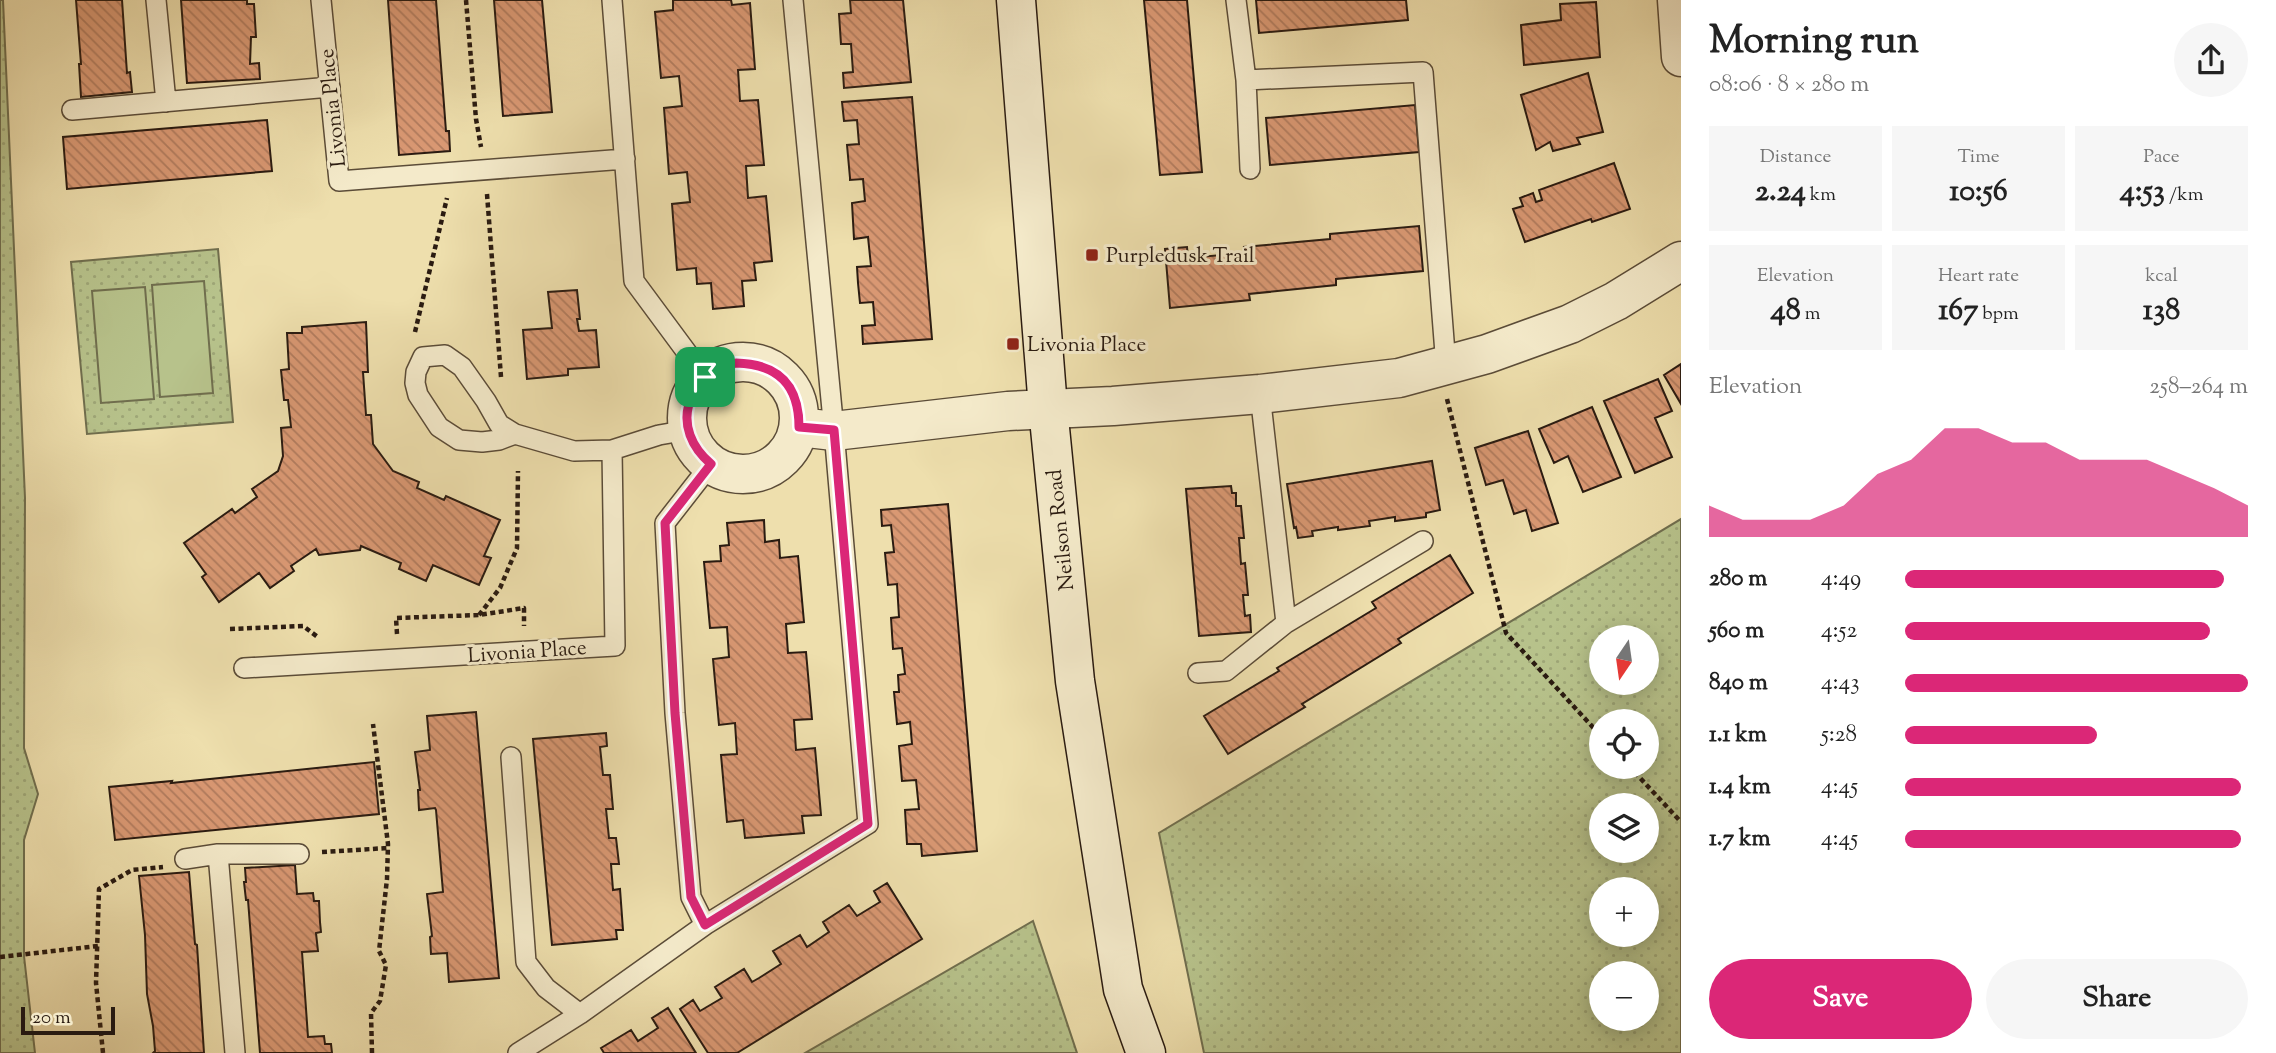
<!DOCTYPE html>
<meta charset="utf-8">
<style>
body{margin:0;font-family:"Sorts Mill Goudy",serif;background:#f6f6f6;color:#222;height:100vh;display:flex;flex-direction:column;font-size:26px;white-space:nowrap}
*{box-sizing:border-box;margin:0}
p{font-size:23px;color:#767676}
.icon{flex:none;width:38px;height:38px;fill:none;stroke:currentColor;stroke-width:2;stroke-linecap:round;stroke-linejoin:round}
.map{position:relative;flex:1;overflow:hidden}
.sheet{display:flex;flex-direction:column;background:#fff;width:595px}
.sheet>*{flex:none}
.needle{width:46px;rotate:193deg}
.controls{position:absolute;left:1589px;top:625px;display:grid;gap:14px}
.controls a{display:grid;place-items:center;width:70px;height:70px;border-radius:50%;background:#fff;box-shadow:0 4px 18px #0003;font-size:35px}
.scale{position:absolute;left:21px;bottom:18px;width:94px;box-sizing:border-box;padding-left:7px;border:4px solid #2a1b11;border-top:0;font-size:19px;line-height:24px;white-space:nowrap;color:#2a1b11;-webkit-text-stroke:5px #f4eaca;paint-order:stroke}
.pin{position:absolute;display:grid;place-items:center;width:60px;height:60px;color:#fff;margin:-30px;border-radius:14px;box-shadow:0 4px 10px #0006}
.round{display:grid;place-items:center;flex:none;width:74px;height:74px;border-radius:37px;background:#f6f6f6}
.headline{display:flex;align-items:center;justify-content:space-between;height:119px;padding:0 28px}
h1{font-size:38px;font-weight:700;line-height:52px}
.metrics{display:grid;grid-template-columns:repeat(3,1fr);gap:10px;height:119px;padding:7px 28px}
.metrics div{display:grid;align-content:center;border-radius:0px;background:#f6f6f6;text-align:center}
.metrics b{font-size:30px;font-weight:700}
.metrics small{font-size:19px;font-weight:400}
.metrics p{font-size:19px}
.chart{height:196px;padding:14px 28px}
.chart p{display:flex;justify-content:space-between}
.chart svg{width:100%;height:126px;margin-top:7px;fill:#db2777;opacity:.7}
.primary-button{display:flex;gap:14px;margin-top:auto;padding:14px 28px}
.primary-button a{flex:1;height:80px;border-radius:42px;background:#db2777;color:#fff;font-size:28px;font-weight:700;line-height:80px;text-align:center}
.primary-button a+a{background:#f6f6f6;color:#222}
ul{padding:0 28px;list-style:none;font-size:23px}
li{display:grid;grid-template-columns:112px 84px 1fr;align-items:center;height:52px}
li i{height:18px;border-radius:9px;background:#db2777}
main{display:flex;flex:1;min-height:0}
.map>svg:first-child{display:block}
.green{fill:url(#green-dots);stroke:#706e4e;stroke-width:2;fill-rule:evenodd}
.pitch{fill:#b7c28b;stroke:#706e4e;stroke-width:2}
.building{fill:url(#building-back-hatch);stroke:#2a1b11;stroke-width:2}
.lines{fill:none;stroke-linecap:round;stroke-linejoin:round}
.lane-casing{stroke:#5b4c38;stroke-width:22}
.street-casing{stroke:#5b4c38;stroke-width:41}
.secondary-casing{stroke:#2a1b11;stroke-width:41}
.path{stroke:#2a1b11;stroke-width:4.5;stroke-dasharray:5 3.5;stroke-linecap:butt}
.lane{stroke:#f4eaca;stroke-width:19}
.street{stroke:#f4eaca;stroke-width:38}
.secondary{stroke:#f4eaca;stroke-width:38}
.route-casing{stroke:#fff;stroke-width:14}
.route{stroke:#db2777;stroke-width:9}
.poi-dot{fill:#8f2418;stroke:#f4eaca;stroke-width:2.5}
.labels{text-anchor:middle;stroke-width:6;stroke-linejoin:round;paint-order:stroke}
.street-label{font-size:21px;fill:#2a1b11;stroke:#f4eaca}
.poi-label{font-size:21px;fill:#2a1b11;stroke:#f4eaca;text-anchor:start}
</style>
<main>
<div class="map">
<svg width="1681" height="1053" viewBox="0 0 1681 1053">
<defs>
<pattern id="green-dots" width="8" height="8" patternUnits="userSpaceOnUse" patternTransform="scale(1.75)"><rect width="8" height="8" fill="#b7c28b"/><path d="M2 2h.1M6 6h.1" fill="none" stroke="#9ea677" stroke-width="1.8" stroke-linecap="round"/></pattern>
<pattern id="building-back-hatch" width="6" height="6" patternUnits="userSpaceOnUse" patternTransform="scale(1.75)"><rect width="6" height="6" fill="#d99873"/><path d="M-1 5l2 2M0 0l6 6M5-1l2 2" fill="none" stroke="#b07b5d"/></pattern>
</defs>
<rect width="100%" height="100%" fill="#eedfad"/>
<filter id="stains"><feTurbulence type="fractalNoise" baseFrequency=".00286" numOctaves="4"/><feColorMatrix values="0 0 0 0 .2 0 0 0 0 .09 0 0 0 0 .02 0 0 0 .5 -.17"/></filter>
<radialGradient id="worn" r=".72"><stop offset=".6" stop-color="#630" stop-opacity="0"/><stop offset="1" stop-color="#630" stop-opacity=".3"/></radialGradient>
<!-- green -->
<path class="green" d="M0,0H3L25,498L24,748L38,794L24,840V956L35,1053H0Z
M218,249L233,422L87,434L71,262Z
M1681,519V1053H1204L1159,833ZM1647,637V682H1601V637ZM1647,721V766H1601V721ZM1601,805H1647V850H1601ZM1647,889V934H1601V889ZM1647,973V1018H1601V973Z
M1033,921L1077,1053H805Z"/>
<!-- pitch -->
<path class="pitch" d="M204,281L213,393L160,397L152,285Z
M145,287L154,399L101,403L92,291Z"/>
<!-- building -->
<path class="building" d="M76,0H122L127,73L130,72L132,92L81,97L79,64H81Z
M181,0H247V4H254L256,37H251L250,64L259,63L260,79L187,83Z
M388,0H436L446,131H449L450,151L399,155Z
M494,0H542L552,112L503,116Z
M673,0H731L732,5L750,3L755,69L738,70L740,101L758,100L764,165L746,166L748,198L766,196L772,261L754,263L756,280L742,281L744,306L713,309L711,283L697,284L696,268L677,270L672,204L690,202L687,172L669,174L664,108L682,106L679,76L661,78L655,12L673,10Z
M850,0H903L911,82L844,88L843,73L853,72L851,44H841L839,14L851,13Z
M1187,0L1202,172L1160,175L1144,0Z
M1256,0H1406L1408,20L1259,33Z
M1596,2L1600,57L1524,65L1521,25L1561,20L1560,4Z
M1588,73L1603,132L1577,138L1580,144L1553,151L1550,142L1536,150L1521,95Z
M912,97L932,339L863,344L862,326L875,325L873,302L860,303L858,283L857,267L871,266L868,237L854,239L852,203L865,201L863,179L850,180V178L847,145L859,144L857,120L844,121L842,102Z
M1415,105L1419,152L1270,165L1266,118Z
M267,120L272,171L67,189L63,137Z
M1614,163L1630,209L1592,222L1591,219L1525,242L1513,209L1523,206L1520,198L1533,193L1536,202L1542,200L1539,190Z
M1419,226L1423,271L1336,279V285L1249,294L1250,300L1170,308L1165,249L1187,247L1188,258L1245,253L1244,247L1330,239V234Z
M577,290L580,319H577L579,331L596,330L599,367L568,369V375L527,379L523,330L552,328L548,292Z
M366,322L368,372H363L366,415H371L373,444L393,471L419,482L417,488L444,500L446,496L500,520L484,556L491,558L479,585L433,565L426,581L399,569L401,563L361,546L360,550L319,555L316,549L291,566L294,571L270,588L259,573L219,602L202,577L206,574L184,543L232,509L235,513L257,497L252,489L278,471L283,456L281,428L291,427L288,400H284L281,370L289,369L287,333H302V327Z
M1681,364V404L1664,375Z
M1658,379L1672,411L1655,418L1672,457L1635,473L1604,401Z
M1592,407L1621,477L1583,492L1568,456L1554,463L1539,429Z
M1528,431L1558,523L1532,531L1526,510L1514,514L1503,480L1486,485L1475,448Z
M1432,461L1440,510L1426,513V517L1395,521V517L1369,521L1370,526L1338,530V527L1312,531L1313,536L1298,538L1296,527L1294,528L1287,484Z
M1231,486L1232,493H1236V506H1241L1244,538H1239L1241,564L1245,563L1248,595H1243L1245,616L1250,615L1251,632L1199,636L1186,489Z
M948,504L977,851L922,856L921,844H907L905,810L919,809L916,780L902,781L899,746L912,744L910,722L897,724L894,692H899L898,675L905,674L902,648L893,649L891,618L899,617L897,584L888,585L885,553L894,552L891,525L882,526L881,510Z
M764,520L765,542L779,540L780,558L798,556L804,622L786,624L788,653L806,652L812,719L794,720L796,750L815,748L821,815L802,816L804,833L745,838L743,820L727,822L721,755L737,754L735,723L719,725L713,659L729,657L727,627L710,628L704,562L721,561L720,546L729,545L727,523Z
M1450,555L1473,593L1398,639L1401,643L1302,704L1305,707L1228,754L1204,716L1279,671L1277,668L1376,608L1372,602Z
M476,712L499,978L449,982L447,953L431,954L430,937L432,936L427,894L443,892L436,810L435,808L419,810L418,790H420L415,752L430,750L427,716Z
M606,733L607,746L600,747L603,775H610L613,809H606L609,838H616L619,864H611L613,890L620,889L623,930H616L617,939L552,945L533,739Z
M374,762L379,814L115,840L109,787L172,781L171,783Z
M295,865L297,894L313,893L314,901H319L320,922L321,932L316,933L318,951L302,952L308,1037L324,1036L325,1044H331L332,1053H260L248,900H246L244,882H246L245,868Z
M189,872L195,944L197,945L204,1053H153L155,1051L153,1026L147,994L145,935L139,876Z
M887,883L922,939L737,1053H708L680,1009L693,1000L700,1011L722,998L715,987L744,969L752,982L759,978L781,964L773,951L800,935L807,947L829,932L823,922L849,905L857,916L880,902L874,891Z
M668,1008L696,1053H604L601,1048L631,1030L638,1041L658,1028L652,1018Z"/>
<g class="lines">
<!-- lane casing -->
<g class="lane-casing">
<path id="lane" d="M156,0L166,102
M321,0L339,181L625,159
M612,0L634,281L705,377
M1236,0L1246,80L1250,169
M1246,80L1423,72L1446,366
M72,110L330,87
M1260,394L1286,623L1423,541
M515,434L499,424L486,401L462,367L445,355L423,357L416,372L415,383L418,395L439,427L459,440L482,442L499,440L515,434L574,451L612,450L659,435L688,430
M244,668L615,646L612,450
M1198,673L1226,671L1286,623
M511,757L526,962L546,988L580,1014
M218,854L235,1053
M185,859L218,854H299
M705,925L691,897L675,713L665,523L711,464
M518,1053L580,1014L705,925L868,824L834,431L793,0"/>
</g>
<!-- street casing -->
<g class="street-casing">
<path id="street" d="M1677,0L1681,57
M687 418a56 56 0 1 1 112 0a56 56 0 1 1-112 0Z
M799,427L834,431L1008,411L1113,406L1260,394L1399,378L1487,354L1570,324L1616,301L1681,261"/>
</g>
<!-- secondary casing -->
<g class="secondary-casing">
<path id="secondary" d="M1016,0L1048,408L1075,681L1123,989L1146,1053"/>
</g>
<!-- path -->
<path class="path" d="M466,0L476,119L481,147
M487,194L501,377
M415,332L447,198
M1447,399L1506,633L1601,736
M479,615L500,588L517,548L518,471
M230,629L303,626L319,638
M397,634L396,618L479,615L524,608V626
M1629,766L1681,822
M322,852L388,848
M0,957L98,946
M103,1053L96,983L99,889L132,870L163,867
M372,1053L371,1013L380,1001L386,965L379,951L387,879L388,844L373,724"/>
<!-- lane -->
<use href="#lane" class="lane"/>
<!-- street -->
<use href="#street" class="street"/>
<!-- secondary -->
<use href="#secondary" class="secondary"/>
</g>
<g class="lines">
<!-- route casing -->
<g class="route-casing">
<path id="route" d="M736,363C778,364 799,385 799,427L834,430L868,824L705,925L691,897L675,713L665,523L711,464C669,428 685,377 736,363Z"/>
</g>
<!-- route -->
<use href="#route" class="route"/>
</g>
<!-- markers -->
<g class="poi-dot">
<rect x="1085" y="248" width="14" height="14" rx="3.5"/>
<rect x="1006" y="337" width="14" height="14" rx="3.5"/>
</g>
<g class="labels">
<!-- street labels -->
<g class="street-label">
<text transform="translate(332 108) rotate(-96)" y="7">Livonia Place</text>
<text transform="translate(1060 530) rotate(-96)" y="7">Neilson Road</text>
<text transform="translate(527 651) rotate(-4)" y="7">Livonia Place</text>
</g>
<!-- poi labels -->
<g class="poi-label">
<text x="1106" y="262">Purpledusk Trail</text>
<text x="1027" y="351">Livonia Place</text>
</g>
</g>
<rect width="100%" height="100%" filter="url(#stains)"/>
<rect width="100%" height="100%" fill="url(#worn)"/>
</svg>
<div class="controls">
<a><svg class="needle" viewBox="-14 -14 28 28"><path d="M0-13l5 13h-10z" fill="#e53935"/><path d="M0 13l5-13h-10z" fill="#767676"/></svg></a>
<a><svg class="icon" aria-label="locate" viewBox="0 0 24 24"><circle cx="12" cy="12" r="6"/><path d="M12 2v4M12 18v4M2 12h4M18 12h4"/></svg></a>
<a><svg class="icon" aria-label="layers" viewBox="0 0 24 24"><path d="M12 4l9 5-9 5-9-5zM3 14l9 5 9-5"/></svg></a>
<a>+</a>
<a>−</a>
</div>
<div class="scale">20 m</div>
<div class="pin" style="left:705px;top:377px;background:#1e9e55"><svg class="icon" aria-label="arrive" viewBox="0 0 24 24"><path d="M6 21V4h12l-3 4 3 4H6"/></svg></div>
</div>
<section class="sheet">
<div class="headline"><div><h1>Morning run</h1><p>08:06 · 8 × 280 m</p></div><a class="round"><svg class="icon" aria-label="share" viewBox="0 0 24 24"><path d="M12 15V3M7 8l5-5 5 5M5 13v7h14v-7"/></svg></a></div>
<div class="metrics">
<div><p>Distance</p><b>2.24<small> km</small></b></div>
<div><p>Time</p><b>10:56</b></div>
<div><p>Pace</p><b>4:53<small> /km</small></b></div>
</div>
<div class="metrics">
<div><p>Elevation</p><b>48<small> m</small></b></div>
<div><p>Heart rate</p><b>167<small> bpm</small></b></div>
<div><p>kcal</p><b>138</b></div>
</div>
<div class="chart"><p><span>Elevation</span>258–264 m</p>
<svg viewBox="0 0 160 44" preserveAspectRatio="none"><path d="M0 44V33L10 38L20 38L30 38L40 33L50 22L60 17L70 6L80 6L90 11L100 11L110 17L120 17L130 17L140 22L150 27L160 33V44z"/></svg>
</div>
<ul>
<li><b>280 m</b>4:49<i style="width:93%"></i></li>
<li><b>560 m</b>4:52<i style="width:89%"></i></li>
<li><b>840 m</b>4:43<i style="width:100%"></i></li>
<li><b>1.1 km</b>5:28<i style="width:56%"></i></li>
<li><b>1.4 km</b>4:45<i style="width:98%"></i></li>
<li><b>1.7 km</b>4:45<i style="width:98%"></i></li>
</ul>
<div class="primary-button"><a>Save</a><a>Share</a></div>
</section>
</main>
